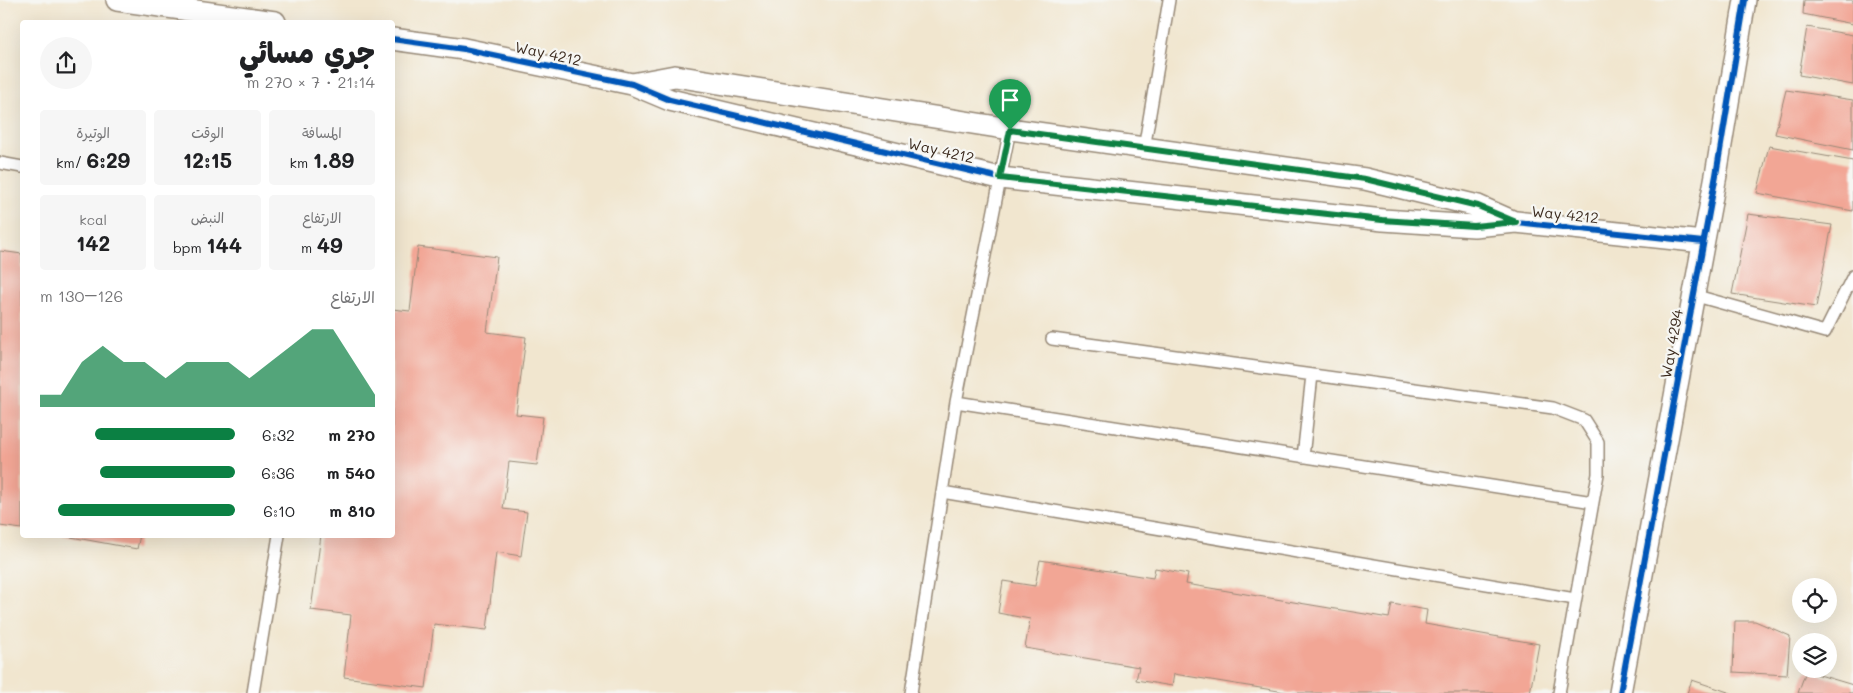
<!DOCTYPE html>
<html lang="ar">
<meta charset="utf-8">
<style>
body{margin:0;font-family:Mali,"Playpen Sans Arabic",sans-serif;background:#f6f6f6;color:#202124;direction:rtl;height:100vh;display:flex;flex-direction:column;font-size:19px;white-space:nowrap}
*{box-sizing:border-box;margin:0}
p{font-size:16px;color:#757577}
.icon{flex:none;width:28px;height:28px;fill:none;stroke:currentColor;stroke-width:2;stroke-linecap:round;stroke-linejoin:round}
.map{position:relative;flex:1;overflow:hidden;direction:ltr}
.drawer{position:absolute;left:20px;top:20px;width:375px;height:518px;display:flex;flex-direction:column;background:#fff;border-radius:5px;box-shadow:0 5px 20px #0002;direction:rtl}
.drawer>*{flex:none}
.tools{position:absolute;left:1792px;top:578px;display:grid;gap:10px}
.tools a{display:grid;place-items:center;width:45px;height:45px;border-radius:50%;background:#fff;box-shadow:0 5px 20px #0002;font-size:25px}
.pin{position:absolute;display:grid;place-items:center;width:42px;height:42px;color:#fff;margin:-51px -21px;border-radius:50% 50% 50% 0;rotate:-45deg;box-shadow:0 0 5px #0007}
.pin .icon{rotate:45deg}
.round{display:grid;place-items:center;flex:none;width:52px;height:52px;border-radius:26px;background:#f6f6f6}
.summary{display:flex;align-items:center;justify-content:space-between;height:85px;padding:0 20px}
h1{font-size:28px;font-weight:800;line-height:38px}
.figures{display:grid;grid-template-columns:repeat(3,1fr);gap:8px;height:85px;padding:5px 20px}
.figures div{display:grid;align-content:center;border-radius:5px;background:#f6f6f6;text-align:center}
.figures b{font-size:21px;font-weight:800}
.figures small{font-size:14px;font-weight:400}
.figures p{font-size:14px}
.chart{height:140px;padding:10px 20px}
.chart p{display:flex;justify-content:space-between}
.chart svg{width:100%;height:90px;margin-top:5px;fill:#0b8043;opacity:.7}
ul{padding:0 20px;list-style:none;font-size:16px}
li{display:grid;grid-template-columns:80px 60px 1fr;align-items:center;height:38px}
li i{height:12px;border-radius:6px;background:#0b8043}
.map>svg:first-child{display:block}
.building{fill:#f2a695}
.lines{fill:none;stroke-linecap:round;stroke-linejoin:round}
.service-casing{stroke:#968876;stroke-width:14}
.minor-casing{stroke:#968876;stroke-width:24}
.service{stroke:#fff;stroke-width:11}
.minor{stroke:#fff;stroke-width:21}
.cycleway-casing{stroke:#f6f6f2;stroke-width:9}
.cycleway{stroke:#0057b8;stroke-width:6}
.route-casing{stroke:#fff;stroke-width:10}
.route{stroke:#0b8043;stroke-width:6}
.labels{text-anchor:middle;stroke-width:4.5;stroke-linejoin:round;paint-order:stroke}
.street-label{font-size:15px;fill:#3b2a1e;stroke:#f6f6f2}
</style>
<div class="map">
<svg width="1853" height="693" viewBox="0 0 1853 693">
<rect width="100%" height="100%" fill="#f6f6f2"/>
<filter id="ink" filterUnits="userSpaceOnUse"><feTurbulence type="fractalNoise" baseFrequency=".02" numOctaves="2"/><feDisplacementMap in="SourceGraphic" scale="10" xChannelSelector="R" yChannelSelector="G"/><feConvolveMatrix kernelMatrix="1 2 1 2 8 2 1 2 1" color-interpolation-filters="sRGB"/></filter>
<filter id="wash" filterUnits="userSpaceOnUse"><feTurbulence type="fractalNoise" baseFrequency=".0096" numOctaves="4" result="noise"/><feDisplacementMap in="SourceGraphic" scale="20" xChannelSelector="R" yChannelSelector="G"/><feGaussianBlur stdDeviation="1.12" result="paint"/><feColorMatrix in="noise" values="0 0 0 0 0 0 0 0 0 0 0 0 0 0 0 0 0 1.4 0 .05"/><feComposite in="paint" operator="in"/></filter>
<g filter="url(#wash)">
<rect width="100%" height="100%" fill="#f1e6cf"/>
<g id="blocks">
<!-- building -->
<path class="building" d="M1804,0H1853V24L1803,14Z
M1807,27L1853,35V85L1799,75Z
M1786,90L1853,100V150L1775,134Z
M1769,146L1853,161V211L1757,193Z
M1748,214L1832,225L1816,307L1732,294Z
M418,247L497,257L487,332L526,337L516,414L543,417L537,465L509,462L503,509L527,512L521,556L496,552L487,630L434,624L426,688L344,677L351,615L311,610L321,535H392V309L410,311Z
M0,251L22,254V529L0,526Z
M60,535H140L137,549Z
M1040,560L1153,578L1155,568L1188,574L1186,584L1389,618L1392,604L1427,610L1425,624L1539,644L1530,693H1291L1174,674L1172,686L1136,680L1139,667L1025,648L1030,619L998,613L1003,581L1035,586Z
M1735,621H1755L1790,636L1787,675L1733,672Z
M1806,671L1853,685V693H1798Z
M1692,680L1731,693H1687Z"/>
</g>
</g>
<g filter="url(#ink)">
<use href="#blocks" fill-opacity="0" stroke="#968876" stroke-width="1"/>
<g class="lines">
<!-- service casing -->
<g class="service-casing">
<path id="service" d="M1144,149L1169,0
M0,163L22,167
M1693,295L1825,332L1853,276
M1052,339L1553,408L1584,420L1598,442V474L1559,693
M956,402L1593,502
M1303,457L1312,375
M942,492L1575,599
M253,693L279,535
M911,693L956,402L1010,129"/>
</g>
<!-- minor casing -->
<g class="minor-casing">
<path id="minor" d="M117,0L275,22
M392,39L464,49L632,84L670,100L1000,178L1383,220L1474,226L1516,222L1703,242
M632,84L675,76L1010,129L1365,179L1478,206L1512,221
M1620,693L1716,175L1745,0"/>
</g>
<!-- service -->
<use href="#service" class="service"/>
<!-- minor -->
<use href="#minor" class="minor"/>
<!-- cycleway casing -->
<g class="cycleway-casing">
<path id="cycleway" d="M392,39L464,49L632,84L670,100L1000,178L1383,220L1474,226L1516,222L1703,242
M1620,693L1716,175L1745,0"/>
</g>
<!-- cycleway -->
<use href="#cycleway" class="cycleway"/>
</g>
</g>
<g class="lines" filter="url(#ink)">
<!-- route casing -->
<g class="route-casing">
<path id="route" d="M1010,130L1365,179L1478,206L1516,222L1474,226L1382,220L1000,178Z"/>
</g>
<!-- route -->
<use href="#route" class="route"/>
</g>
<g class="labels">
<!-- street labels -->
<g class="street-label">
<text transform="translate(548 54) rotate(12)" y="5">Way 4212</text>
<text transform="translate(941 151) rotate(13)" y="5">Way 4212</text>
<text transform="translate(1565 215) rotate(6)" y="5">Way 4212</text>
<text transform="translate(1672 344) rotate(-80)" y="5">Way 4294</text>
</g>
</g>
</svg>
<div class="tools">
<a><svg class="icon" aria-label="locate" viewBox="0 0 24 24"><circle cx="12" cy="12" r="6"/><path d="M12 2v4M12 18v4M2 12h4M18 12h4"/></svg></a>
<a><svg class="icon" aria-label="layers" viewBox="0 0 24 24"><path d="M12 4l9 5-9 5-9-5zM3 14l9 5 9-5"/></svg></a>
</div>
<div class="pin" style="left:1010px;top:130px;background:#1e9e55"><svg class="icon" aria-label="arrive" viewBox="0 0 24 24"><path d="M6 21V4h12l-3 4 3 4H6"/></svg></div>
<section class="drawer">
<div class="summary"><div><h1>جري مسائي</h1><p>21:14 · 7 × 270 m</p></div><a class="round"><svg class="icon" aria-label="share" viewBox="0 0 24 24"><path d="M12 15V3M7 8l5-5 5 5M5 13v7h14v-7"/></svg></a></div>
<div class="figures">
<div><p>المسافة</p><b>1.89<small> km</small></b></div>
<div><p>الوقت</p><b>12:15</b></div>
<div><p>الوتيرة</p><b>6:29<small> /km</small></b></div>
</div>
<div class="figures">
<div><p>الارتفاع</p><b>49<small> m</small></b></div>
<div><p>النبض</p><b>144<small> bpm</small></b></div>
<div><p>kcal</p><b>142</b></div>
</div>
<div class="chart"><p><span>الارتفاع</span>126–130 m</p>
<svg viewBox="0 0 160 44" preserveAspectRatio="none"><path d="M0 44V38L10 38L20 22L30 14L40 22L50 22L60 30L70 22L80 22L90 22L100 30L110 22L120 14L130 6L140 6L150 22L160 38V44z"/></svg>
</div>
<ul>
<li><b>270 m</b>6:32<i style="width:72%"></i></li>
<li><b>540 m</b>6:36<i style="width:69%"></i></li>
<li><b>810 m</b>6:10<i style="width:91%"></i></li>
</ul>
</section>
</div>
